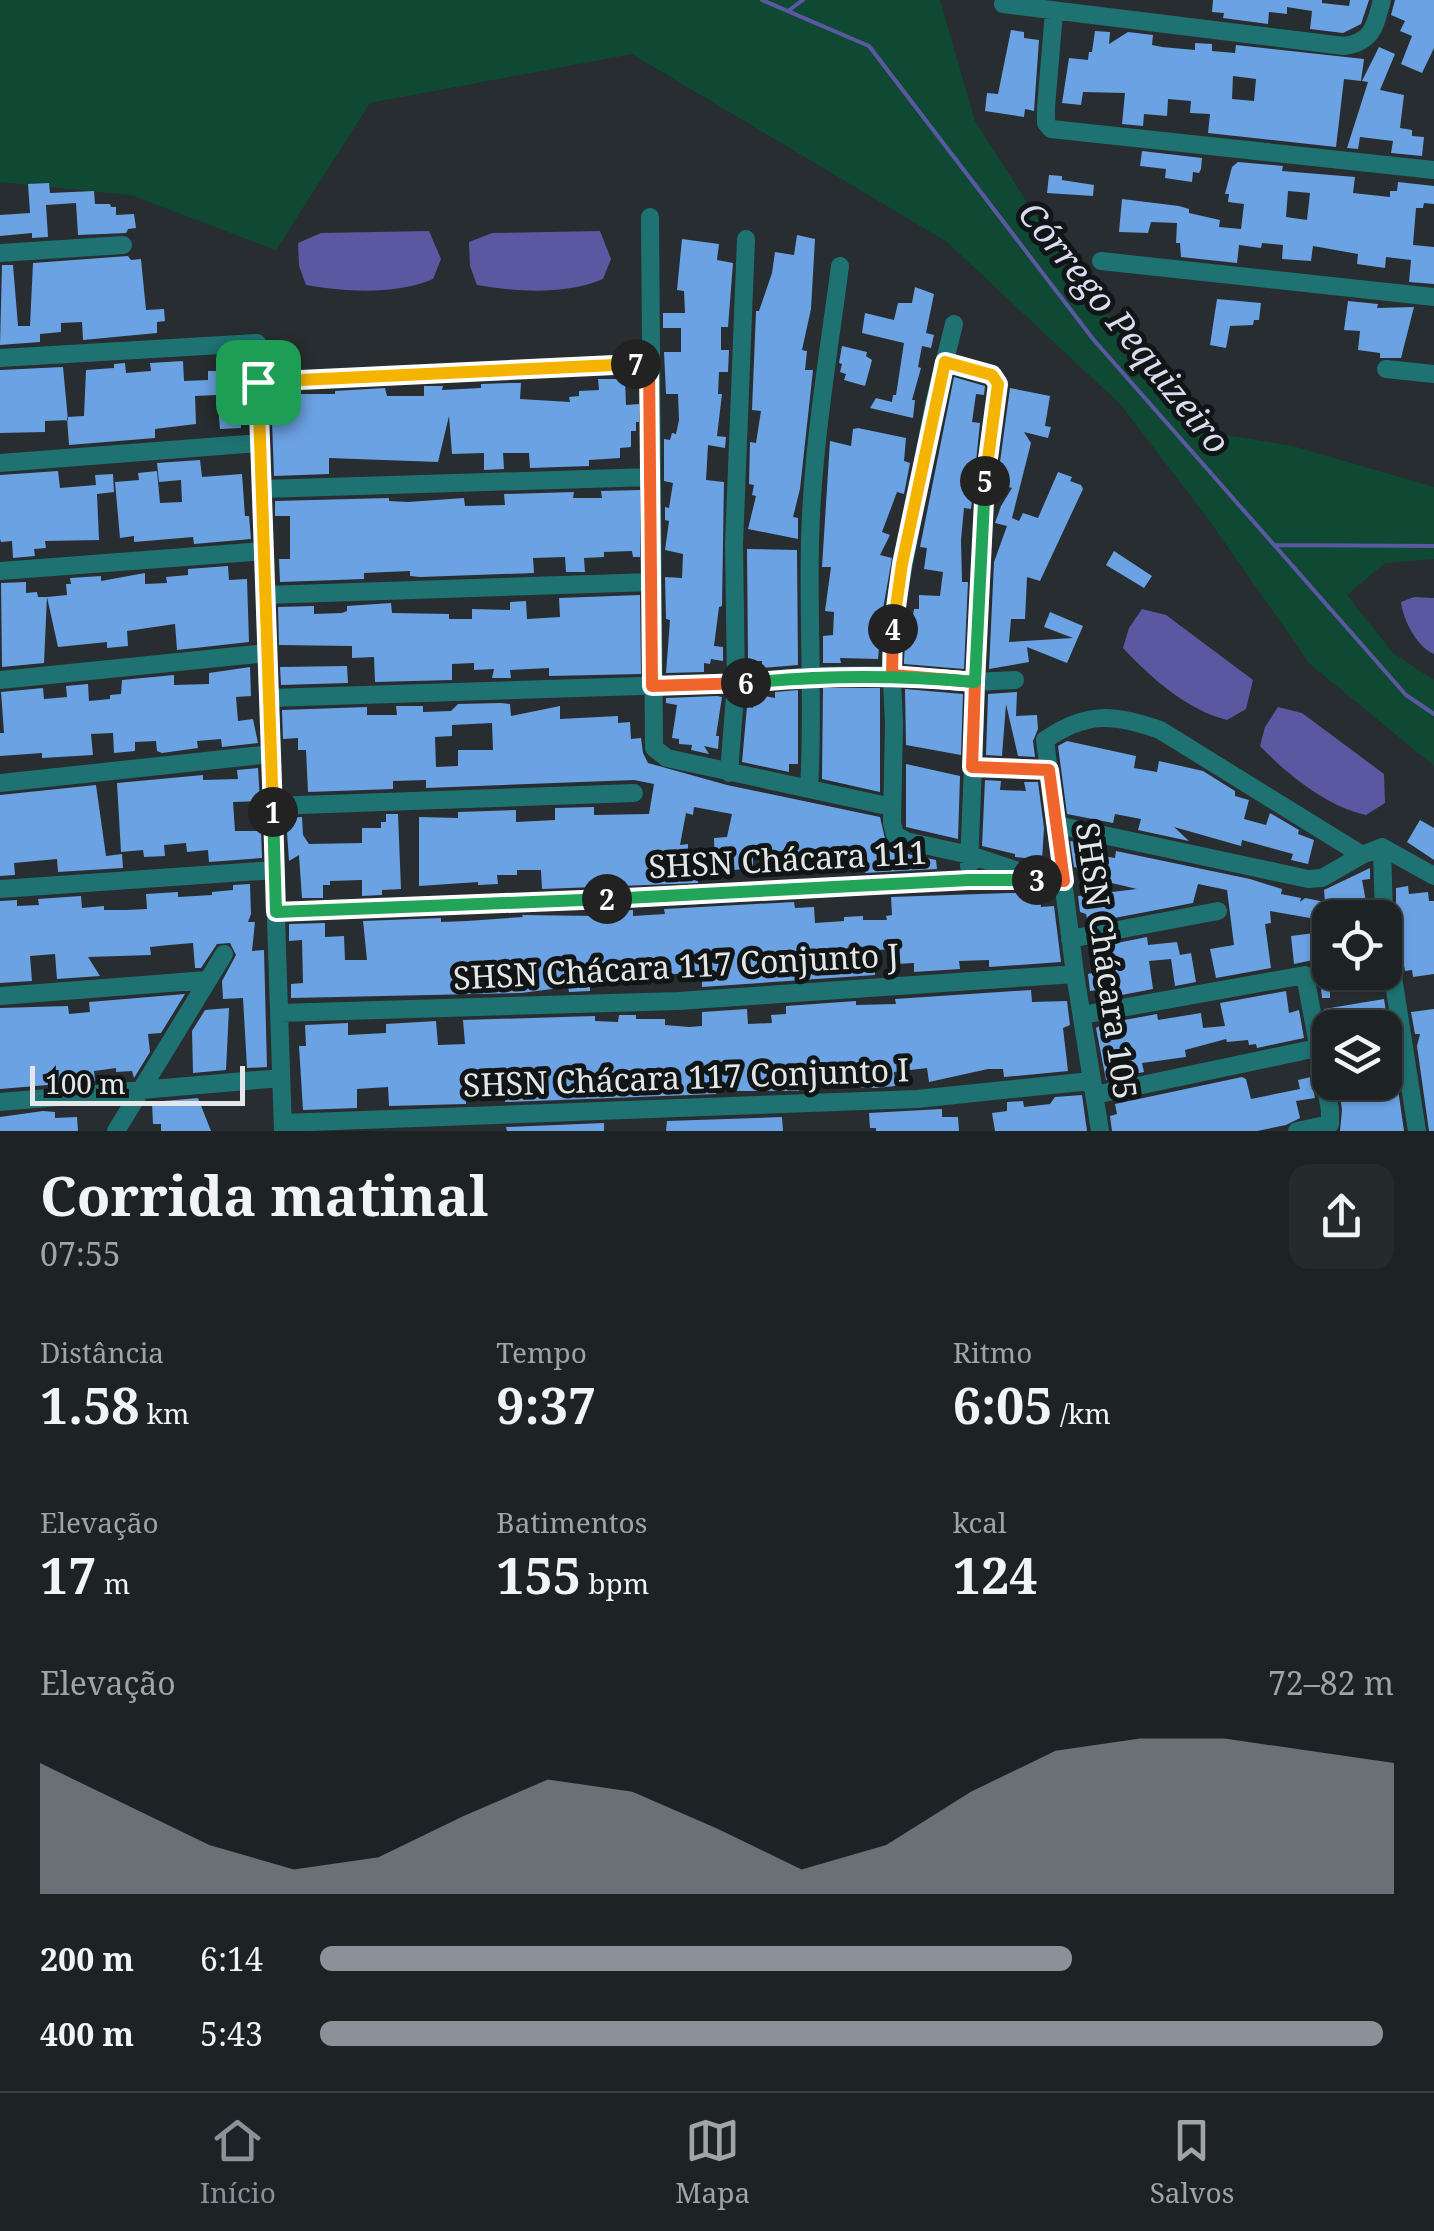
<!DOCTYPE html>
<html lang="pt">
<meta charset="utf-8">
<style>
body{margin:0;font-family:"Noto Serif",serif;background:#252a2c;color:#f1f3f6;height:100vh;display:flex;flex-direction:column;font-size:38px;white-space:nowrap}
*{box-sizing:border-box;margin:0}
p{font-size:32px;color:#a0a4a6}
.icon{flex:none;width:55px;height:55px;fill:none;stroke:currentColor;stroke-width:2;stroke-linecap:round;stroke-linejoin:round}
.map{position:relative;height:1131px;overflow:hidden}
.panel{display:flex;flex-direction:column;background:#1d2224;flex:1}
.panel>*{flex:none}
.tools{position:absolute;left:1312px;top:900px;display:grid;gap:20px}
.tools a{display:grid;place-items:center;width:90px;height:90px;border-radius:20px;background:#1d2224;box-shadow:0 2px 8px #0004,0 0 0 2px #3b3f41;font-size:50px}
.scale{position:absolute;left:30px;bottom:25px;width:215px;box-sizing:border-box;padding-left:10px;border:5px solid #e3e7e9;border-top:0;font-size:28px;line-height:35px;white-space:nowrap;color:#e3e7e9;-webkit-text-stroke:8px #121516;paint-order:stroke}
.pin{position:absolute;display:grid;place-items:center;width:85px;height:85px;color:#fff;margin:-42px;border-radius:20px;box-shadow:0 5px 15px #0006}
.km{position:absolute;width:50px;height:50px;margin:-25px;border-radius:50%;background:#222;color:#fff;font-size:28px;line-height:50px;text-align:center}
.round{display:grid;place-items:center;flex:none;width:105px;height:105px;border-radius:20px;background:#252a2c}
.summary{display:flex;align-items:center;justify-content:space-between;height:170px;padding:0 40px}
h1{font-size:55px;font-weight:700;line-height:75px}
.metrics{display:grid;grid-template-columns:repeat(3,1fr);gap:15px;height:170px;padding:10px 40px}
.metrics div{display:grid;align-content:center}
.metrics b{font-size:50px;font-weight:700}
.metrics small{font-size:28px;font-weight:400}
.metrics p{font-size:28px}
.chart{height:280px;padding:20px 40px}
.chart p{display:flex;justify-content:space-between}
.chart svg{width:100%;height:180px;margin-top:10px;fill:#8c9099;opacity:.7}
ul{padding:0 40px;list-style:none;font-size:32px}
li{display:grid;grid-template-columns:160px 120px 1fr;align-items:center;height:75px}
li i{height:25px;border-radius:12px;background:#8c9099}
.menu{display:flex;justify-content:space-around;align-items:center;height:140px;border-top:2px solid #3b3f41;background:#1d2224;font-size:28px;color:#a0a4a6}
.menu a{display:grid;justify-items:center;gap:5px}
.menu .current{color:#8c9099}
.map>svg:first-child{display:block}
.green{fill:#0f4934}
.water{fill:#5a58a0}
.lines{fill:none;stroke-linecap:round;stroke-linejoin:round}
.stream{stroke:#5a58a0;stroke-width:4}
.building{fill:#6ba2e3;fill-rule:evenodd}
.street{stroke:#1e7372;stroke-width:18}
.split-1-casing{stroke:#fff;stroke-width:20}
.split-2-casing{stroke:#fff;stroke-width:20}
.split-3-casing{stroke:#fff;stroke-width:20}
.split-4-casing{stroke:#fff;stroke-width:20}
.split-5-casing{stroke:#fff;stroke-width:20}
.split-6-casing{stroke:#fff;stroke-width:20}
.split-7-casing{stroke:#fff;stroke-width:20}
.split-8-casing{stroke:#fff;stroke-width:20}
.split-1{stroke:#f5b400;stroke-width:12}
.split-2{stroke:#22a559;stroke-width:12}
.split-3{stroke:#22a559;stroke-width:12}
.split-4{stroke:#f0652b;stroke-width:12}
.split-5{stroke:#f5b400;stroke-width:12}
.split-6{stroke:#22a559;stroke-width:12}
.split-7{stroke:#f0652b;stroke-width:12}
.split-8{stroke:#f5b400;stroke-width:12}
.labels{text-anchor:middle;stroke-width:10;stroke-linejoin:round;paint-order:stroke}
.street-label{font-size:32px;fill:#e3e7e9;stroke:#121516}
.water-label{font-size:35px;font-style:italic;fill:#dadbf0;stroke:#121516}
</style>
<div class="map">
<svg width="1434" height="1131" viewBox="0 0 1434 1131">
<rect width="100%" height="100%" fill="#272d30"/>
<!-- green -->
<path class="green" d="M0,0H940L975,121L1076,279L1214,433L1293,446L1434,487V559L1385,563L1347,595L1393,653L1434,680V766L1310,664L1206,516L1121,405L947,242L632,54L370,103L276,250L131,195L0,182Z"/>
<!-- water -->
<path class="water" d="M429,231L441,259L433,279C395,295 346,292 306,285L299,266L298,243L321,233Z
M600,231L611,259L603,279C565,295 517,292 477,285L470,266L469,242L492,233Z
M1414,597L1434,598V654C1417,647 1403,620 1401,602Z
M1142,609L1166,615L1253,680L1246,709L1227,720C1187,710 1150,677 1123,648L1129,628Z
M1278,707L1302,713L1384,774L1385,803L1366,815C1326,806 1288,775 1260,746L1265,727Z"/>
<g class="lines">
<!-- stream -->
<path class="stream" d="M762,0L869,46L1093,339L1406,695L1434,714
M788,11L803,0
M1274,545L1434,546"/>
</g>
<!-- building -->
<path class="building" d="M1213,0H1322V3L1349,6L1350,0H1369L1361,24L1343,33L1310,29L1312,11L1287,7V14L1269,12L1268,24L1223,18L1224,13L1212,12Z
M1395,0H1434V48L1422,73L1401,64L1412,36L1400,31L1405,21L1391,15Z
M1011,30L1024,32V38L1039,40L1034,111L1025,109L1024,117L985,111L987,93L998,94Z
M1095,31L1110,32L1109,44L1128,32L1153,35L1152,45L1162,47L1195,50V43L1212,44V51L1235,53L1236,45L1364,59L1361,81L1344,79L1336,147L1208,133L1210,114L1190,113L1191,101L1168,99L1167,116L1144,114L1143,126L1122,124L1125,93L1083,92L1081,105L1062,103L1069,58L1088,60L1089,52H1092ZM1233,76L1256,79L1254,101L1232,99Z
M1379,47L1395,54L1380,90L1404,95L1400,128L1412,130V136L1424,137L1422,156L1391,153L1393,141L1360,137L1358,149L1347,148L1368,82L1362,81Z
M1142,151L1202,158L1201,169L1199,173L1193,172L1192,182L1165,178L1166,169L1140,166Z
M1238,162L1283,166L1282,171L1355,177L1353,193L1390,197V191H1397L1398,182L1434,186V204L1424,203L1423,208H1416L1413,245L1434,247V284L1409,282L1411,260L1386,257L1385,268L1357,264L1358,254L1313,246L1311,261L1282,259L1283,245L1262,243L1261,248L1239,245L1237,263L1181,257L1180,243H1176L1177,223L1151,222L1148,233L1119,232L1122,199L1179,206L1189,209V213L1220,220L1219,227L1241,229L1244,204L1228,202L1229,194H1225L1232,167ZM1288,191L1310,193L1307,220L1286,217Z
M1049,175L1062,176V180L1094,185L1093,196L1047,193Z
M49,183L50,193L94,191L95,204H110L111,207H116V215L134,214L136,228L128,229L126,233L78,235L76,203L46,205L48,237L32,238V233L0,236V215L30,213L28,184Z
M797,235L815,239L811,309L802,350L807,351L805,370H813L800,489L793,517L798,518V539L748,529L756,496L752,495L754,485L749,484L750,442L756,443L761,411L752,410L756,311H759L772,273L775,252L794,255Z
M682,239L719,244L717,260L733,263L728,327H721V350H729L728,372H719L718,394H722L717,436L726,437L725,448L708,445L706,480L724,482L722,606L719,607L714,646L723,647V661L711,659L710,664L704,663V672L666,673L670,620L666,619L665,577L682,578L683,554L665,550L669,521L665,520V507L669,508L673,483L664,481V439L670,440L672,433L676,434L679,420L678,394H666L664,352H681V328H663V313H685L684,291L677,290Z
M128,256L131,260L141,259L146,310L164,309L165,321L157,322V333L83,340L82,322L61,323V332L40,334V342L0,345L2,265H13L18,326H30L33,263Z
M915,287L934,294L926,333L934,335L931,348L922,346L918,367L921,368L912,400H915L913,418L870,408L876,398L892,402L893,395H896L904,343L862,333L865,313L894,320L898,303H912Z
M1217,299L1261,303L1259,320H1254L1253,325L1230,326L1226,348L1210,345Z
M1348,301L1378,304L1377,308L1414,307L1401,358H1380V353L1358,350L1360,331L1344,330Z
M842,346L867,352L866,356L872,360L865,386L844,380L846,374L840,372L842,364L839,363Z
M183,361L184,381L208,380V371H239L241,428L220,429L217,395L195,396L196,424L155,429V438L69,445L67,417L84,416L86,370L114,368V364L125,363L126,373L151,371L150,363Z
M63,367L68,420L45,421V432L0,433V370Z
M954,377L985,386L984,395L976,394L972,422L980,423L971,509L964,508L961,540L962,582H968L964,669L904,664V660L907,615H913L914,609H919V595L940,596L943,572L924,569L927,548L920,547Z
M598,379H625L626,405L639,404V422H636V431H631V447L620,448V458L589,460V466L530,468L529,453H503L504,469L484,470V453L452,454L449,416L438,462L329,458V474L274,476L271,394H335V391L385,388L387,396H424V386H443L442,390L481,388V384L511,383H521L520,399L570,402L569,397L579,396V391L599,390Z
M1010,388L1050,396L1045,426L1051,427L1048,438L1024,432L1031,443L1012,518L1019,521L1023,513L1038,518L1058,472L1072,477L1070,481L1081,485L1083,489L1040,581L1027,577L1025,619H1011L1009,642L1073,638L1044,627L1050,612L1083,626L1067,663L1027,647L1029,662L989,669L994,562L1007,526L995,523L1001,506L1012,488L997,484Z
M858,428L906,438L904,461L910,463L904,494L897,492L882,532L890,535L880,555L892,558L882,615L878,659L840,658L841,663H823V636L833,635L834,612L825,611L831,567H822L830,441L851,446L853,429Z
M200,460L202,477L242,474L245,516H249L251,539L194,544L193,537L134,542V536L120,538L115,482L139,480L138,473L157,471L160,503L182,502L181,480L159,482L157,463Z
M58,471L60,488L96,485L95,475L113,474L114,492L97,494L99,540L45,541L46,548L34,549L35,556L13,558L12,541L1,542L0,539V475Z
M640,490V557H633L632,551L604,552V557L584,558L585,572H566L565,557L533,558L534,573L420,577L410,576V571L364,573V579L280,582L279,559H290V516H275V501L389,498V501L408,502L464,498L465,506L505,505L504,494L574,492L573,498H602L601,491Z
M747,549L797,550L798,665L762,668V661H748Z
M1114,551L1152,576L1144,588L1106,565Z
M228,566L229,580L247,579L249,642L177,650L175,624L127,631L128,646L107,648V642L58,647L47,597L67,595L66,584H71L70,578L101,576V581L145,573V584L167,583L166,577L188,575V569Z
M26,582V593L37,592L38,597H47L44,663L2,667L1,583Z
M640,595L641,674L549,676V668L510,670L511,678H492L494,669L474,670V663L452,664V680L375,682L374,657L352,658V646L279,645L278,607L314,606V614L342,613L347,611V606L391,603L392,613L449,614V619H472V609L510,610V602L526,601L527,619L560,617L559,598Z
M347,666L348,683L281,685L280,667Z
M250,667L251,696L236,697L238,721L253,719L258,743L222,747L221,739L197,741L198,748L162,753L157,751L156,741L135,742V751L114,753L113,733L91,734L93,755L42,758V753L0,756V733H4L1,692L43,688L44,699L67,697L66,686L88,684L89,701L110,699V695L121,694L122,680L174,675V685L209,684V673Z
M823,688H880V792L822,779Z
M905,689L963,694L961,755L906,745Z
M798,690V764H789V772L742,762L747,706L753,708L755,694L775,698V692Z
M1017,692L1016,716L1037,715L1038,729L1033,741L1035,757L1018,756L1006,704L1002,756L986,755L988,694Z
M717,696L722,697L716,736H719L718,749L704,746L709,754L691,750L692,745L679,744V739L672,738L677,705L666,703V698Z
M501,703L510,704L511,716L560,706V719L618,716V723L630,722L631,739L641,738L643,753L648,763L727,785L880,817L886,843L903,853L936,860L937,869L865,873L866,867L793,863L787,860V851L753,852V868L715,872L714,838L727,837L732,814L694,807L693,815L686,813L680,845L688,844V870H697L698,883L542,889L541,870H517V875H497L498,884L478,885V882L419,886V817L458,818V812L516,810V822L555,820V808L594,807V815L649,814L654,784L634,780L426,788V780L393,781V789L308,792L306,750H298V738L283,739L282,710L367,707V715H397L396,706H423V712L451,711L458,704ZM492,723L493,750H458V766L436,767L435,737L452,736V725Z
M1067,741L1136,756L1134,768L1157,772L1159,761L1203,771L1235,791V796L1249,800L1244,819L1266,825L1270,813L1299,830L1298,834L1314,840L1308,864L1291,860L1293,854L1242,840L1241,846L1174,827L1189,841L1138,830L1141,819L1115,814L1113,823L1067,814L1058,746Z
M906,764L960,776L958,839L906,827Z
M258,768L260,801L233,802L235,831H261L262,858L209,862L208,850L187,852L186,843L164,845L165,856L144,857L143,850L121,852L117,783L203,775V780L238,779L237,770Z
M985,780L1001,781L1000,790L1026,791L1024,782H1038L1044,828L1042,860L1015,857V854L982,846Z
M96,785L106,856L122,854L123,868L58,872L57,859L14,863L15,875L0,876V795Z
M386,814H398L401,889L382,890V895L362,896V880L330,881V885H323V898H302L299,855L289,861L286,818L302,817L303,835L309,844L362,843V828H381V822H386Z
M1420,820L1434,828V860L1407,842Z
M1070,841L1094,846L1092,854L1115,858L1116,851L1250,879L1282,889L1281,894L1301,898L1300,902L1305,898L1325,902L1324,890L1370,868V879L1362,880L1369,918H1325L1327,921L1270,911L1271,923L1265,924L1271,968L1216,978L1210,949L1234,945L1227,890L1198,884L1193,903L1088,923L1086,914L1080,912L1078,896L1137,889L1082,876L1083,869L1074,867Z
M250,884L251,914L248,922H255L252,951L264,950L267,1067L247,1068L243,998L223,999L222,981L236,955L230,943L217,944L201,968H195L193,943L169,945L150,947L151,955L88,957L100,976L57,979L55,954L30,956L32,981L0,983V901L17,900V906L39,905L38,899L81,896L82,908L104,906V910H126L147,909L146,894L178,892V897L212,895V892L233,890V885Z
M1408,886L1409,894L1428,892L1429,901H1434V974L1413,977L1412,970L1405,971L1396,920V888Z
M1010,893H1040L1041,907L1054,906L1061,962L989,967V960L959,961L960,969L914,972V963L897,964L896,949L874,950L875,975L702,987V973L644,975L624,978V983H590V991L569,992L568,987L521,993L291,998V984L303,983L302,940L289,941V924L325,923V937L344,936L345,960H367L363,921L441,918V922L467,921L523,917L522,915L596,916V912L633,910V916L665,914L664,909L794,902L795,908L814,907L815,923L844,921V917L863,916V920H887L886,916L892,915L891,897Z
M1330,931V972L1379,973L1380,978L1330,988V998H1322L1318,959L1294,964L1291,936Z
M1147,937L1148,945L1177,942L1180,955L1191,953L1196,982L1175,986L1171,959L1149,961L1153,989L1106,998L1104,989L1090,991L1088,974L1096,972L1092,948Z
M1031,990L1032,1002L1067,1001L1070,1025L1063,1028L1068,1071L1004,1077L1003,1069H988L929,1082L927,1068L894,1072L895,1086L877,1088L843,1087L842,1081H815L806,1083V1088H799V1091H716V1094L505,1102V1095L466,1097V1104L389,1106L388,1087L357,1089V1108L303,1110L299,1046H306L305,1025L348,1023V1035L386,1033V1024L436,1021L438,1045L465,1044L463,1020L595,1016V1021L618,1022L619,1015H636V1019H665V1025L689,1027L702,1026V1012L747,1009L748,1024L772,1023L771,1015L786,1014V1006L856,1001V1005L896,1004L895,999Z
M1286,991L1289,1013L1299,1010L1304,1038L1257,1048L1256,1044L1249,1045L1248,1040L1227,1042L1226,1039L1185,1050L1186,1057L1142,1063L1144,1072L1106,1080L1096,1028L1103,1024L1157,1014L1158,1020L1201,1013L1203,1028L1225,1026L1220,1003Z
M185,994L161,1033L148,1034L150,1052L134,1078L132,1071L116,1072V1068L94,1071L95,1081L0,1089V1008L68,1006L69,1014L90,1012L89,1002Z
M1384,999L1390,1037H1385V1028H1327L1324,1009Z
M229,1008L226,1070L193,1073L192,1031L205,1010Z
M1434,1009V1131H1429L1417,1046L1420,1034H1415L1411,1012Z
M1242,1077L1246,1079L1251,1099L1300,1089L1298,1080L1311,1077L1315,1098L1296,1101L1300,1118L1286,1125L1257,1131H1112L1110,1116L1117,1114L1115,1104Z
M1338,1082H1376V1085L1397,1082L1404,1131H1340L1342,1110Z
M1082,1095L1087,1131H995L992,1113L1007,1111V1102L1023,1101L1024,1107L1050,1104L1055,1097Z
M198,1098L211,1131H161V1124H153L152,1102Z
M942,1109V1117H958L959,1131H876V1128H870L869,1113Z
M43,1111L55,1112V1118L77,1117L78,1131H0V1117Z
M782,1117L783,1131H666L667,1121Z
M604,1123V1131H507L506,1127Z"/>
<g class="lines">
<!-- street -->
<path class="street" d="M1003,4L1344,46C1373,42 1375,26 1382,0
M1054,12L1046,107V123L1051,129L1434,170
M650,217L654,748L667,758L892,807
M0,253L123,245
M1101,261L1434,297
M954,324L934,404L894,617L891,660L894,723L892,823L895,835L906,841L970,855L1030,875
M0,358L257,343L283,1131
M945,361L992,375L998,383L984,488L969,866
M1386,369L1434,374
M258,382L649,363
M0,463L260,443
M262,489L652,477
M0,571L264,551
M265,595L652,582
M0,680L267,653
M269,698L736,683L813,676L891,675L975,682L1015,680
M972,767L1049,770
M729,773L736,683L734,544L746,239
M0,783L271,754
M809,789C814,706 808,625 810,542C812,450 828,358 840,266
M272,806L634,793
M1057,825L1308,879L1322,878L1362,855
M1382,847L1384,918
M1382,847L1434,876
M0,889L274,870
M276,912L683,896L969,880L1063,881
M1385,925L1417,1131
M1070,939L1218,911
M0,996L207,980
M279,1013L678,1001L1075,974
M1082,1015L1305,975L1330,1110V1124L1297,1131
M1095,1095L1317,1048
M0,1102L281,1078
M283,1123L917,1099L1091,1081
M116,1131L224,954
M1100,1131L1075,974L1045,740C1087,711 1114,714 1160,730L1362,855L1382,847"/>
</g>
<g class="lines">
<!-- split-1 casing -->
<g class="split-1-casing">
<path id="split-1" d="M258,382L273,812"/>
</g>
<!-- split-2 casing -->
<g class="split-2-casing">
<path id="split-2" d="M273,812L276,912L607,899"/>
</g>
<!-- split-3 casing -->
<g class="split-3-casing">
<path id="split-3" d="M607,899L969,880H1037"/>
</g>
<!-- split-4 casing -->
<g class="split-4-casing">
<path id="split-4" d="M893,629L892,675L975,682L972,767L1049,770L1064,881L1037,880"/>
</g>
<!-- split-5 casing -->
<g class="split-5-casing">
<path id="split-5" d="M893,629L902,564L945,362L992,375L998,384L985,481"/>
</g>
<!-- split-6 casing -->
<g class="split-6-casing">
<path id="split-6" d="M746,683C823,675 897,675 975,682L985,481"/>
</g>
<!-- split-7 casing -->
<g class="split-7-casing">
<path id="split-7" d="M636,364L649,363L652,686L746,683"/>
</g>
<!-- split-8 casing -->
<g class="split-8-casing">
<path id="split-8" d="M258,382L636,364"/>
</g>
<!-- split-1 -->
<use href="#split-1" class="split-1"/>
<!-- split-2 -->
<use href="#split-2" class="split-2"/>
<!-- split-3 -->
<use href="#split-3" class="split-3"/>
<!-- split-4 -->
<use href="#split-4" class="split-4"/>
<!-- split-5 -->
<use href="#split-5" class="split-5"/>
<!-- split-6 -->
<use href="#split-6" class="split-6"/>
<!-- split-7 -->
<use href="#split-7" class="split-7"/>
<!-- split-8 -->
<use href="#split-8" class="split-8"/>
</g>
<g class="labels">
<!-- street labels -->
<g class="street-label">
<text transform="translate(788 860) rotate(-3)" y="11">SHSN Chácara 111</text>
<text transform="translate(1106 961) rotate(82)" y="11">SHSN Chácara 105</text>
<text transform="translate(676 967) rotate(-3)" y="11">SHSN Chácara 117 Conjunto J</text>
<text transform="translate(686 1078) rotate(-2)" y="11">SHSN Chácara 117 Conjunto I</text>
</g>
<!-- water labels -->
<g class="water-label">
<text transform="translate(1124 328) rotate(51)" y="12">Córrego Pequizeiro</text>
</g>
</g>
</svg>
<div class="tools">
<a><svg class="icon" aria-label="locate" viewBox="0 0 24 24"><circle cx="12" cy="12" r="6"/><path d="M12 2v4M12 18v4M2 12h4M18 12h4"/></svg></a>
<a><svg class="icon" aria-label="layers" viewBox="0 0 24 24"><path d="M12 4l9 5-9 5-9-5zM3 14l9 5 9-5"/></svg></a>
</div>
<div class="scale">100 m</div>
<div class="pin" style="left:258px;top:382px;background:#1e9e55"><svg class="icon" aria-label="arrive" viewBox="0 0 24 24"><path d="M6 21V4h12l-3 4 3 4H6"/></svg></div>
<b class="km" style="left:273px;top:812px">1</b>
<b class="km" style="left:607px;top:899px">2</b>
<b class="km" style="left:1037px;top:880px">3</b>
<b class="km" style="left:893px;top:629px">4</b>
<b class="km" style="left:985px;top:481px">5</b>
<b class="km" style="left:746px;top:683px">6</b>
<b class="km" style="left:636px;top:364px">7</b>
</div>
<section class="panel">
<div class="summary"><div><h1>Corrida matinal</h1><p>07:55</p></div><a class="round"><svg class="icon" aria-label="share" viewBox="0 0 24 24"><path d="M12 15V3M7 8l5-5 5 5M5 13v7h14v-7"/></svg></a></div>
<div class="metrics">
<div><p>Distância</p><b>1.58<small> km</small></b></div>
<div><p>Tempo</p><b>9:37</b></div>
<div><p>Ritmo</p><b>6:05<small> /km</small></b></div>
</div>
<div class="metrics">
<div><p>Elevação</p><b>17<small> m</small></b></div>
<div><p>Batimentos</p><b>155<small> bpm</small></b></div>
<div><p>kcal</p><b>124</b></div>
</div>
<div class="chart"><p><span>Elevação</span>72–82 m</p>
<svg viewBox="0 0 160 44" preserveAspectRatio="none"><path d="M0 44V12L10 22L20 32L30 38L40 35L50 25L60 16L70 19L80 28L90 38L100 32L110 19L120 9L130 6L140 6L150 9L160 12V44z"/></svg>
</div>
<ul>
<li><b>200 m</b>6:14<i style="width:70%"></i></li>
<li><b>400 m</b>5:43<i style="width:99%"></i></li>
</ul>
</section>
<nav class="menu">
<a class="current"><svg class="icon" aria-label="home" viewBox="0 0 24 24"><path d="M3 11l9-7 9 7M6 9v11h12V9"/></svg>Início</a>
<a><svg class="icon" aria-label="map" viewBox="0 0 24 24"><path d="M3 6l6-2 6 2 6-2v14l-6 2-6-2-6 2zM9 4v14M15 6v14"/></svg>Mapa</a>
<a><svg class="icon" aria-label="saved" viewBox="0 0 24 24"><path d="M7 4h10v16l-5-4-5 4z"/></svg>Salvos</a>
</nav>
